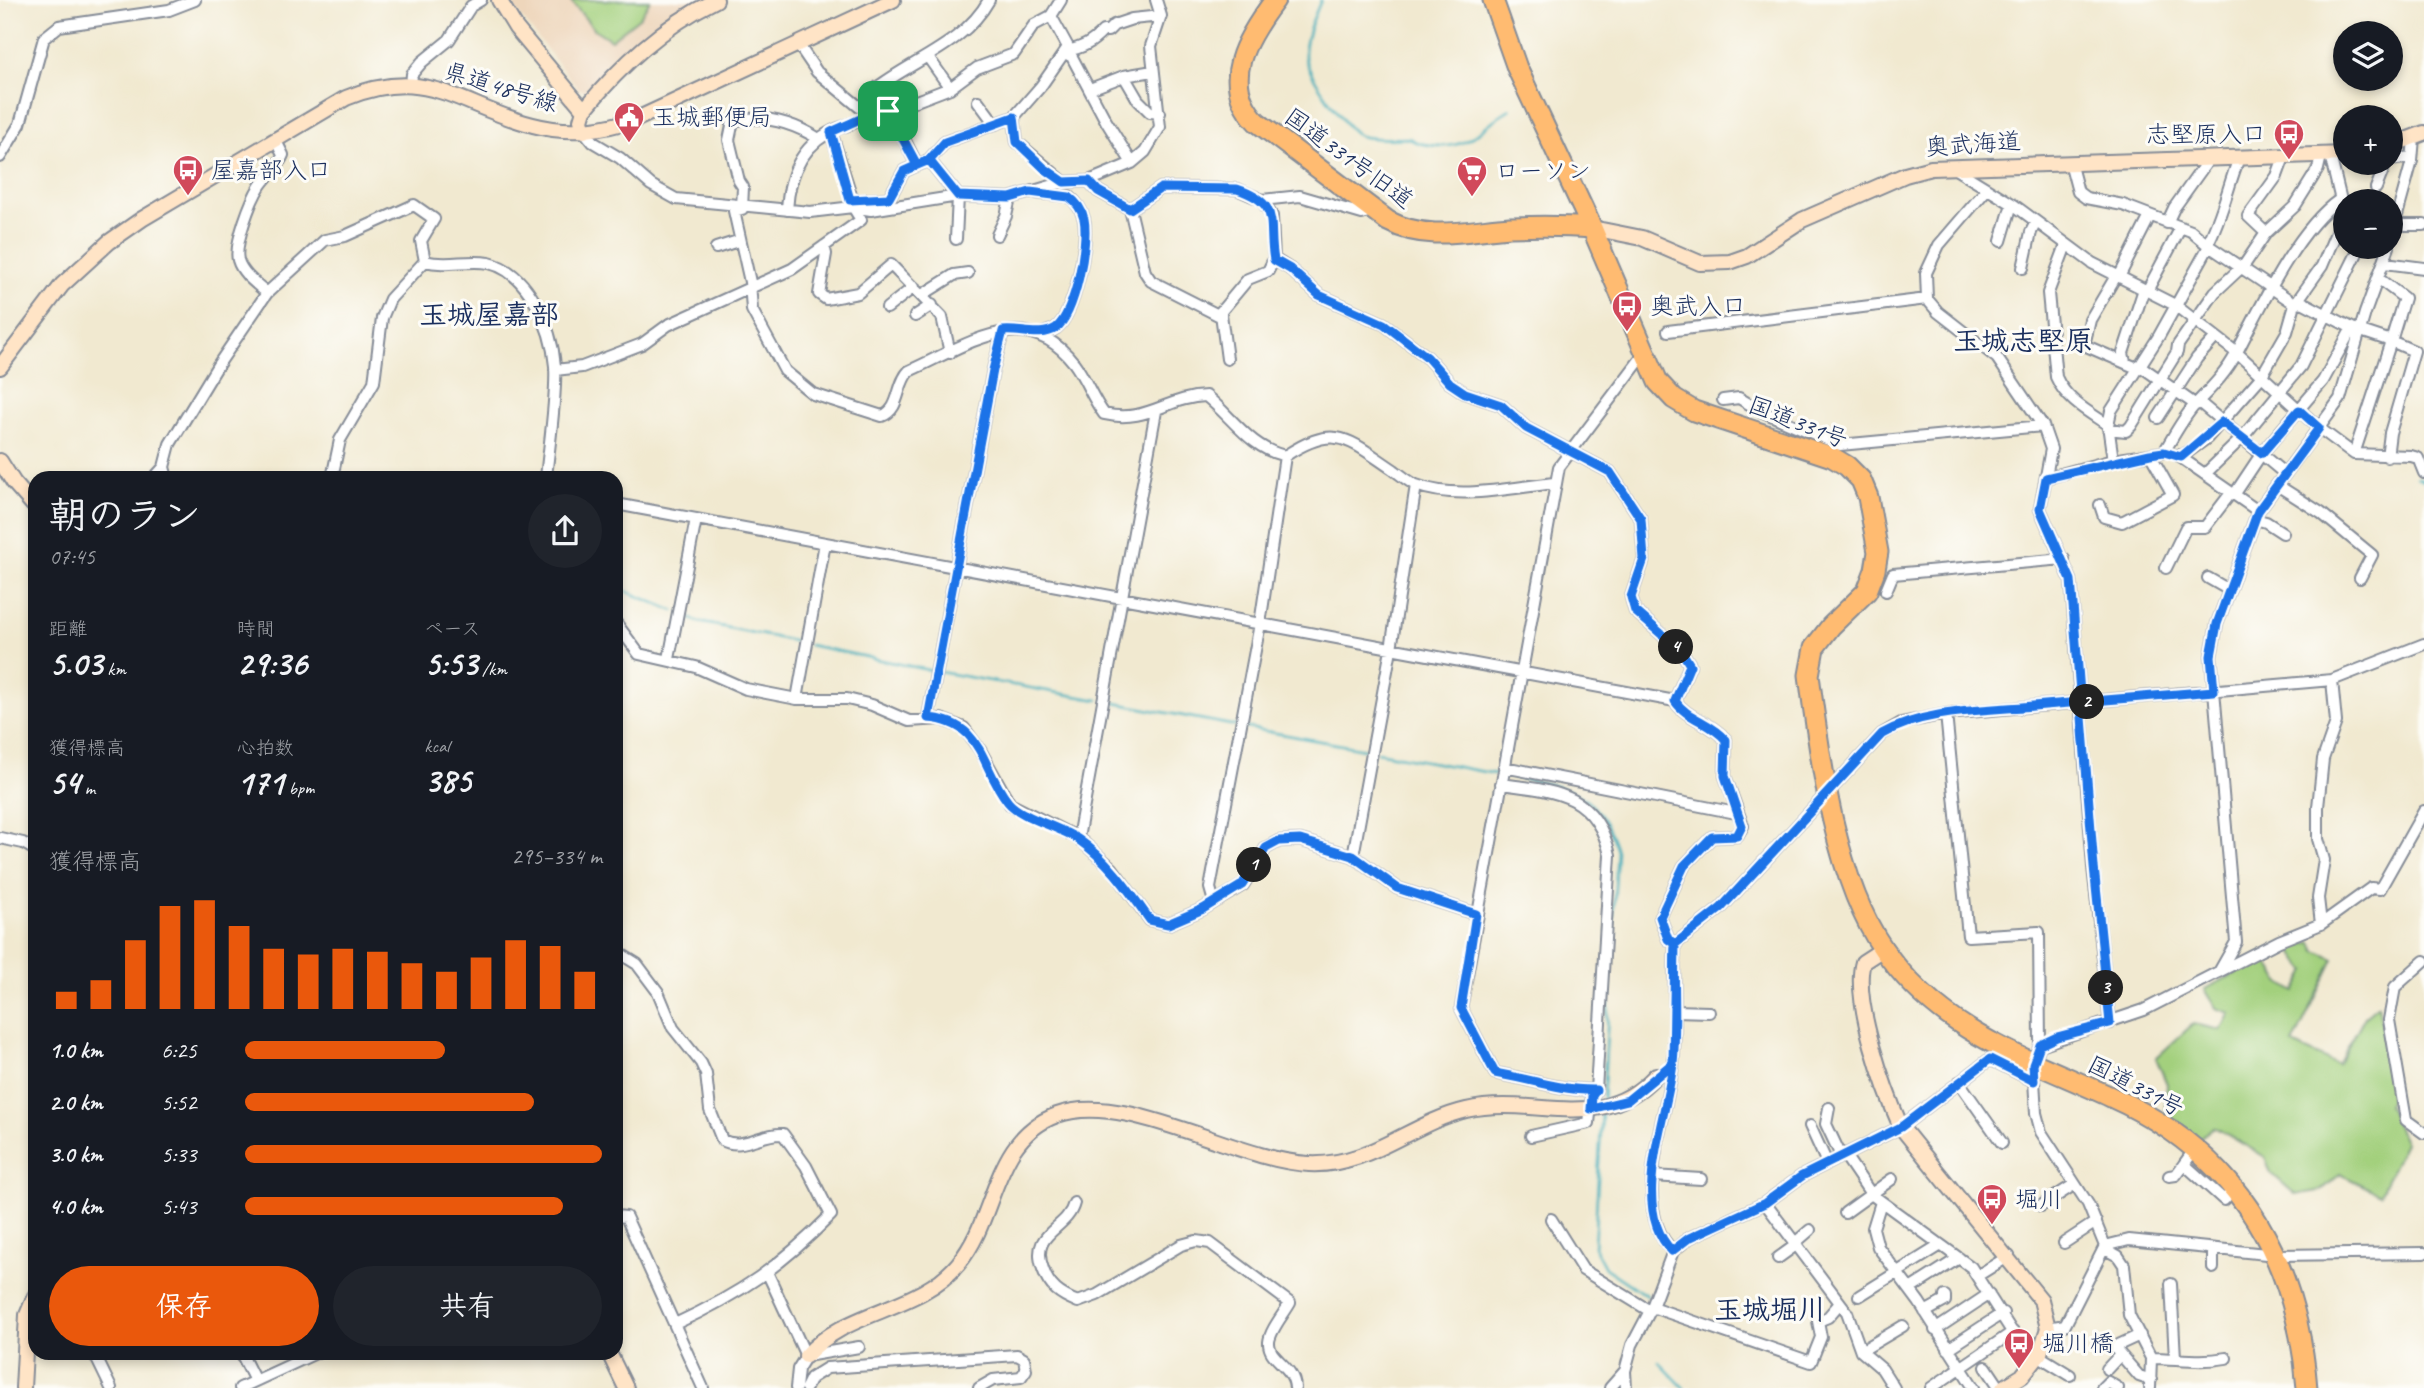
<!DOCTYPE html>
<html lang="ja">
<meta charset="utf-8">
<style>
body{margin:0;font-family:Caveat,"Klee One",sans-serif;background:#20242c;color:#f1f3f6;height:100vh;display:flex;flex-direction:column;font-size:26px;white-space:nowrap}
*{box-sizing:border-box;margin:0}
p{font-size:23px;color:#9ea1a6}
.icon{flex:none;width:38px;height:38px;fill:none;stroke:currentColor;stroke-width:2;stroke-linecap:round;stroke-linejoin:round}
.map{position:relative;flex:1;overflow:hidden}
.side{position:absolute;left:28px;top:471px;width:595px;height:889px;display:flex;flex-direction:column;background:#171b24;border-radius:21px;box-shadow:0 4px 10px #0003}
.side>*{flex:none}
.controls{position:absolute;left:2333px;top:21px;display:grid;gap:14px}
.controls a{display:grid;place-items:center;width:70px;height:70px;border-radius:50%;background:#171b24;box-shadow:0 4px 10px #0003;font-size:35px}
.pin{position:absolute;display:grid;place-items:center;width:60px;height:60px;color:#fff;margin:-30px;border-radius:14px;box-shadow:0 4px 10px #0006}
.km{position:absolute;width:35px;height:35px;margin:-18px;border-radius:50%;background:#222;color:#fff;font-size:19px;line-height:35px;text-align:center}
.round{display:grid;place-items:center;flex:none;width:74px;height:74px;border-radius:37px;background:#20242c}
.summary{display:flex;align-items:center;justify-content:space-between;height:119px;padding:0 21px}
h1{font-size:38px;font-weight:700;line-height:52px}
.metrics{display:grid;grid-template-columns:repeat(3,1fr);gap:10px;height:119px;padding:7px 21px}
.metrics div{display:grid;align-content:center}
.metrics b{font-size:35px;font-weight:700}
.metrics small{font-size:19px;font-weight:400}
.metrics p{font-size:19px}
.chart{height:196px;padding:14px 21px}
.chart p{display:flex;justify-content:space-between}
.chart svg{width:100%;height:126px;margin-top:7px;stroke:#ea580c;stroke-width:6}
.cta{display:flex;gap:14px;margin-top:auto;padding:14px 21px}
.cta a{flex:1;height:80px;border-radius:42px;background:#ea580c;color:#fff;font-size:28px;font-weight:700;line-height:80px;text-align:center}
.cta a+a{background:#20242c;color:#f1f3f6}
ul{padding:0 21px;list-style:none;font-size:23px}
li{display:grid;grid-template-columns:112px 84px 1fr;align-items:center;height:52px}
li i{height:18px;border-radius:9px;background:#ea580c}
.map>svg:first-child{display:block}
.built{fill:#eed6bb}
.green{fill:#a3d07d;stroke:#5f806e;stroke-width:2}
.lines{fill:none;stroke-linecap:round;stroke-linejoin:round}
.stream{stroke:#3eadbb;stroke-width:2.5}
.street-casing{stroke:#868c97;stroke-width:14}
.secondary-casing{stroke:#868c97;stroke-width:18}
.highway-casing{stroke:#868c97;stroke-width:23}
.street{stroke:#fff;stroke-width:10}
.secondary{stroke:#ffe4c6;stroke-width:14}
.highway{stroke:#ffbb71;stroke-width:19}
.route-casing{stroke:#fff;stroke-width:14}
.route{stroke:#1a73e8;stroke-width:9}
.labels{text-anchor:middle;stroke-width:6;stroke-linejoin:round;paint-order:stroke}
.street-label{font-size:24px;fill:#1b2f5e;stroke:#fdfcf7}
.poi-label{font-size:24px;fill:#1b2f5e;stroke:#fdfcf7;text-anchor:start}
.quarter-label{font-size:28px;font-weight:bold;fill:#1b2f5e;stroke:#fdfcf7}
</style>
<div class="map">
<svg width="2424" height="1388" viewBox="0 0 2424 1388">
<rect width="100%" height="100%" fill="#fdfcf7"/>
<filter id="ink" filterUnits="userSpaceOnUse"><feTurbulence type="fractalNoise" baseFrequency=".0143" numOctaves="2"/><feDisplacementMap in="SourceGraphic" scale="14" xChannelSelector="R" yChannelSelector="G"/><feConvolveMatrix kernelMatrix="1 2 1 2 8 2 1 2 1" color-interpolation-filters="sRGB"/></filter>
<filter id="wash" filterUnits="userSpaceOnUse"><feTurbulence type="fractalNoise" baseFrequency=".00686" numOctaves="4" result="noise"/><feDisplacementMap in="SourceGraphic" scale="28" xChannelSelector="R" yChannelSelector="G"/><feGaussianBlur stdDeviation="1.57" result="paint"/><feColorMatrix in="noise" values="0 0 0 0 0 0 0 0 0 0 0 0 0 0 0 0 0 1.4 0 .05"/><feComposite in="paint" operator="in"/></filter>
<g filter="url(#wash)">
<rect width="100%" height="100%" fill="#f1e9d0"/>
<!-- built -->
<path class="built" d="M508,0H704L651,32L591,92L578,89Z"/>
<!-- green -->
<path class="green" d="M570,0H650L640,17L611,40L594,29Z
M2312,942L2316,951L2334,959L2293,1044L2338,1065L2365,1016L2378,1005L2394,1086L2388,1106L2405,1143L2380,1194L2340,1174L2322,1190L2296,1195L2271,1173L2265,1157L2214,1127L2198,1139L2165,1112L2167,1084L2156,1058L2193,1024L2221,1030L2230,1013L2216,1008L2205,989L2265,958L2281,983L2295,992L2306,971L2290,948Z"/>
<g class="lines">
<!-- stream -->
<path class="stream" d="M1321,0C1314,18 1304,37 1305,57C1306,70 1347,131 1360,136C1373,140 1395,138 1409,138C1415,143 1422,144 1430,145C1470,152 1480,126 1510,109
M2417,477L2424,480
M616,587L674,611
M680,614L699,622L803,643
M809,645L933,671
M940,672L1098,700
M1105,701L1236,726
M1242,727L1370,750
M1377,752L1501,775
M1508,776C1564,787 1599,789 1617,851L1603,1102
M1602,1112L1594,1247L1605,1268L1647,1296
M1659,1362L1684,1388"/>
</g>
</g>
<g filter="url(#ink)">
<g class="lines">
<!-- street casing -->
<g class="street-casing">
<path id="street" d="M798,44L817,72L869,115L890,111L950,88L977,68L1014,54L1034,25L1051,16L1061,0
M1066,51C1082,48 1092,43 1103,31H1108L1114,25L1132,19L1161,16
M1065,53L1072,57L1106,121L1132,163
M928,57L950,88
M1124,76L1138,100L1150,112L1160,113
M411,85L412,74L422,62L449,40L471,6L481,0
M1090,89L1124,76L1153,71
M978,101L995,124
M888,111L875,98L874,90C912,60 964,45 989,0
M890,111L917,165
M1014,117L1017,142L1064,182
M584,131L593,142L620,158L651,185L676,199L810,212L853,207L871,210L958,196L1010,198L1064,182L1089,181L1132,163L1145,152L1160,127L1151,46L1161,16L1156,0
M831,132L853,201
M819,139C793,123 764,114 733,121L729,140L739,181L743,187L742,209L734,211L750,282L752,310L785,371L813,394L882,416C901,409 896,384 909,371C966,346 1025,300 1074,363C1086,379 1092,398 1104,414C1147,424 1167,397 1206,396C1233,418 1250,448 1285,456C1336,422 1349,440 1394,470C1401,475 1409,482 1416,485C1458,501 1513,487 1555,483
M2330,155L2345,217
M0,157L20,124L44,38L59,26L169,10L195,0
M929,160L958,196L956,239
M2390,160L2412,157
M2070,162L2078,192L2086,198L2123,205L2191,231L2209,246
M1952,167L2014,205L2092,263L2175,305L2237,353L2319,428L2354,454L2411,456L2418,458L2424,473
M1089,181L1098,191L1130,209L1145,272L1151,281L1218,315L1248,279L1268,271L1274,259L1272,216L1262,200L1237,189L1161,188L1130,209
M2376,188L2386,163
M1987,189L1939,245L1926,273L1927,299L1938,312L1997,358L2043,426L2051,449L2040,509L2071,580L2093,867L2110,1023
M1037,193L1069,196C1076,202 1082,210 1084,219C1089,241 1075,314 1056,328C1052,331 1046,332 1041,334
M1262,200L1300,196L1362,214L1373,210
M853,207V201L889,198L904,171L929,160L945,142L1014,117L1041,86L1068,47L1051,16
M787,210C789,173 803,142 839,128C850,124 859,122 869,115
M2167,223L2174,208L2209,159
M2395,225H2424
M2266,233L2248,216L2277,176L2284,157
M997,235L1006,216L1010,198
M2001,241L2012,204
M2390,241L2412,161L2414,138
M2066,245L2048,293L2056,377C2066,400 2087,411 2108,425
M2207,245C2223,215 2227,189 2239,158
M824,246L826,254L819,294L826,299L858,293L891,265L942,317L950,353
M716,248L738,241
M1274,259L1290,269L1319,295L1384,324L1427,357L1450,383L1465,393L1501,405L1526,428L1610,472L1641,519L1644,559L1631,597L1635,611L1682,652L1690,665L1675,701
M425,261C446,267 468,259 489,263C529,272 552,329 555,366C557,396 549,446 546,478
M2385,263L2424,268
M2023,268L2031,232L2036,222
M2116,276L2090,320L2084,345L2137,368
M2119,277L2149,218
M2379,279L2404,298L2391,341L2414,351L2390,433L2387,457
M2147,291L2180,229
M267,293C257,284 242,274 238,260C234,244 251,200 260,186C267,175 278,168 283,155L275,139
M922,295L954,275L968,273
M887,308L914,287
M1221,314L1227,359
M915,316L932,305
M1668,331L1927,299
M2125,362L2123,353L2144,289
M2139,365L2196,405
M555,370L582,367L642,344L668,325L792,269L861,220L853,207
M1723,400L1739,398L1759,410L1840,445L2043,426
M2200,403L2285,474
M2158,418L2197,358L2216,337
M2108,429L2126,431L2131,426L2177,352L2178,345L2215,292L2245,264L2266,233L2295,206L2318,169L2321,156
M2177,455L2258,511
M2181,457L2207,438L2261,377L2287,332L2295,304L2322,266L2343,216
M2113,460L2108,425L2111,411L2159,336L2209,246L2291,301L2304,303L2352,328L2391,341L2354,454
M2205,474L2242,438L2301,366L2360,247
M154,478L164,467
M167,478L164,467L170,444L218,365L267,293L325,240L345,236L414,205L434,219L421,241L425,261
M332,478L340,440L374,382L382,318L390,299L425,261
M2046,478L2113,460L2164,452C2173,437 2182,420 2193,407C2207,392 2226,374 2236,354C2260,308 2297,229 2339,200
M2277,485L2321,513L2372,555L2360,578
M2234,495L2262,453L2323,381L2352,328
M616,504L1675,701C1687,719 1711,722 1726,740L1725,776L1743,826L1737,836L1712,837L1684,866L1660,917L1668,939L1675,944
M2100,505L2104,517L2122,522L2173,495L2150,454
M2255,519L2266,522L2283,533
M2166,568L2186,527H2205L2231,493
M2208,578L2229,590
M1886,591L1893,574L2064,559
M616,623L639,654L696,667L746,689L797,699H847L872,705L909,721L941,719L964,728L980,750L1010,804L1078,838L1112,868L1150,920L1168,924L1203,909L1243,885L1266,848L1279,841L1300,840L1353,856L1397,888L1476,914
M669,659L696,519
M797,699L825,543
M1946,714L1968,936L2039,932L2040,1045L2033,1064L2036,1113L2041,1132L2088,1204L2105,1246L2065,1325L2048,1328
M928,718L993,370L1003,332
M1504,767L1736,813
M1501,784C1556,791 1596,793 1610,855L1596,1090L1592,1096L1589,1123L1531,1136
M0,838L23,843L35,850
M1078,838L1156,411
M1353,856L1391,649L1416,485
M1214,902L1210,888L1260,624L1285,456
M2321,924L2318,898L2324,860L2318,839V807L2323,759L2336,722L2332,680
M616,951L637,964L658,992L673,1028L701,1063L706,1074L710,1110L722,1140C743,1151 762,1132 783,1134L806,1166L831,1215C781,1266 740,1294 675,1324
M2424,961L2395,987L2389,1020L2406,1120L2424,1133
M2219,972L2236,942L2211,656L2217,624L2258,511L2340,399L2365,313L2389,247
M1675,1011L1709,1012
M2040,1045L2144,1010L2279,941L2321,924L2371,888L2380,889L2424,811
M1959,1082L2002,1143
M1596,1090C1562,1091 1529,1079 1495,1073L1461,1008L1559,467L1645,353
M1829,1108L1826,1124L1841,1156
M1810,1126L1827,1163
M2195,1149L2184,1164L2224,1200L2234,1189
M1844,1154L1871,1194L1971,1267L2021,1346L2037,1359
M1653,1176L1701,1179
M2169,1176L2176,1175L2184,1164
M1881,1202L1873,1228L1878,1247L1919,1302L1974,1388
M1074,1203C1067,1231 1029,1231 1043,1269C1049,1287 1060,1295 1078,1302L1097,1295L1181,1245L1196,1241L1210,1243L1290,1303C1284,1314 1270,1330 1269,1342C1268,1360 1294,1365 1295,1388
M1765,1203L1847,1312L1861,1351L1882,1369L1894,1388
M2041,1206L2075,1184
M1845,1213L1892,1179
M616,1216L626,1217L703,1388
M1551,1219L1583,1270L1650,1311
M1795,1243L1810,1230
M2064,1243L2096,1222
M2105,1246L2129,1240L2276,1255L2424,1253
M2105,1249L2118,1256L2124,1265L2129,1315L2151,1358L2150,1388
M2213,1249V1268
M1673,1251C1628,1208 1668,1116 1673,1063C1677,1024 1673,984 1675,944L1721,908L1882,734L1901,723L1946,714L2332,680L2424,644
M1778,1258L1796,1245
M767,1272L806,1356
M1977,1276L2009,1256
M2171,1284L2175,1358
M1910,1289L1959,1258
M1859,1296L1941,1245
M1652,1307L1811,1362L1821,1337L1818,1321L1828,1317L1840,1303
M1925,1312L1945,1301V1296
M1935,1330L1989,1294
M2140,1335L2114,1347L2139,1376L2151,1380
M1948,1349L2003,1313
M1861,1351L1903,1326
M94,1353L111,1388
M241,1353L255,1381
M2039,1356L2070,1375
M2151,1358C2177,1358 2200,1363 2226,1358
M1986,1367L2000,1388
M2107,1369L2120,1355
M240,1388L316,1353
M796,1388L798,1369L806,1356L859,1347
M806,1388L811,1378L827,1368L1017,1355L1024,1359L1026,1370L1021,1377L993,1380L979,1388
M1610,1388L1625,1371
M1626,1388L1625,1371L1632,1345L1652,1307L1673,1251L1689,1238L1765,1203L1802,1176L1901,1127L1990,1059L2034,1081
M1931,1388L2013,1332
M2102,1388L2108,1382L2118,1388"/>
</g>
<!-- secondary casing -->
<g class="secondary-casing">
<path id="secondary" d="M499,0L516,28L584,110
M584,131L581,120L584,110C622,64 663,26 716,0
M2390,146L2424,133
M1592,228L1642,238L1700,263L1730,262L1747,256L1802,220L1905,175L1931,168L2345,154
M0,367L62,285L109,242L142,219L346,98C429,64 460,107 533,125C570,135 603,130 639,118L893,0
M0,461L14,483L35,507
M1883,949L1863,962C1852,1000 1885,1091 1901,1127L2041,1300L2048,1328L2040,1353L2022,1376L2003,1388
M609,1353L626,1388
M806,1356C845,1310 919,1311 958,1264C998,1217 991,1139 1057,1115C1126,1090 1236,1161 1309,1164C1370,1167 1410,1123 1466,1110C1536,1094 1600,1136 1656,1075
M23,1388L27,1315L35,1296"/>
</g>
<!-- highway casing -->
<g class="highway-casing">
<path id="highway" d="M1275,0C1247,37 1218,82 1257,122L1388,221C1427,242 1468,230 1510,227C1538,226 1565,226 1592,228
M1493,0L1517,68L1592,228L1658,382L1674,399L1694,411L1832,457L1847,466L1861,480L1868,497L1878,552L1875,570L1867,591L1831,626L1814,648L1809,675C1820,759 1835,880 1884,950C1942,1033 2024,1057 2111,1097C2237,1153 2296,1255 2307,1388"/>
</g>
<!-- street -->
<use href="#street" class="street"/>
<!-- secondary -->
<use href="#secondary" class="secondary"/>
<!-- highway -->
<use href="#highway" class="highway"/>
</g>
</g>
<g class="lines" filter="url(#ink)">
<!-- route casing -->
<g class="route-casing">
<path id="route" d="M888,111L917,165L929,160L958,196L1010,198L1030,192L1069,197C1076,202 1082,210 1084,219C1089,242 1075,314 1056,328C1041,338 1020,329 1003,331L993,370L928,718C984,722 980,767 1008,802C1021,818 1061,827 1079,840C1109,861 1129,891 1150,920L1168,924L1203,909L1242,885L1266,848L1279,841L1300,840L1353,856L1397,888L1476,914L1461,1008L1495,1073C1529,1079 1562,1091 1596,1090L1592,1096L1591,1109L1628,1100L1673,1063L1675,944L1721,908L1882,734C1926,709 1983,711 2033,706C2093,701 2153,696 2214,691L2211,656L2217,624L2258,511L2319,428L2299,410L2262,453L2222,422L2181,457L2164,452L2150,454L2046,478L2040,509L2071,580L2094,867L2110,1023L2057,1037L2040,1045L2033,1064L2034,1081L1990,1059L1901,1127L1802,1176L1765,1203L1689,1238L1672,1251C1628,1207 1668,1116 1673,1063C1677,1024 1673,984 1675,944L1668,939L1660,917L1684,866L1712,837L1737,836L1742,826L1725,776L1726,740C1711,722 1687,719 1675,701L1690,665L1682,652L1635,611L1631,597L1644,559L1641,519L1610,472L1526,428L1501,405L1465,393L1450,383L1427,357L1384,324L1319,295L1290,269L1274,260C1267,224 1283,204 1237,189L1161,188L1130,209L1098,191L1089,181L1064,182L1044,168L1017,142L1014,117L945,142L929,160L904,171L889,198L850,200L831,132L869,115L888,111"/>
</g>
<!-- route -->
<use href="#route" class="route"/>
</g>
<!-- icons -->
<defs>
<g id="civic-pin" transform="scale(1.575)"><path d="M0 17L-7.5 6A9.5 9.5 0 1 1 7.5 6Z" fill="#d1495b" stroke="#fdfcf7"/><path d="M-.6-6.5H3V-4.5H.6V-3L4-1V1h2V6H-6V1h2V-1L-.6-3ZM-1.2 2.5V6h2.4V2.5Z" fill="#fff"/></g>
<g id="bus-pin" transform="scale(1.575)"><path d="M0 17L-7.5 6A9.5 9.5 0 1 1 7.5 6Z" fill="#d1495b" stroke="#fdfcf7"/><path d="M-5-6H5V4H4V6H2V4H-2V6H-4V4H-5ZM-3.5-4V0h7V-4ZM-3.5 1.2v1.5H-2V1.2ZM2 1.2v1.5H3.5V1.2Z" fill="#fff"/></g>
<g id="supermarket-pin" transform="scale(1.575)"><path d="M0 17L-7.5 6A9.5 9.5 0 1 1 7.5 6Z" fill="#d1495b" stroke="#fdfcf7"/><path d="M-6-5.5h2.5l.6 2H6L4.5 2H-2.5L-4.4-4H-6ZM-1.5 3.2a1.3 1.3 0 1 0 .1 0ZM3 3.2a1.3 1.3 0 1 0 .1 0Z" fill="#fff"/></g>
</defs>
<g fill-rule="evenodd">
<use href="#civic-pin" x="629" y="117"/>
<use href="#bus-pin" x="2289" y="134"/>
<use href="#bus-pin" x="188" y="170"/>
<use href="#supermarket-pin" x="1472" y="171"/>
<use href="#bus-pin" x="1627" y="306"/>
<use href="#bus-pin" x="1992" y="1199"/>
<use href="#bus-pin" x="2019" y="1343"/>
</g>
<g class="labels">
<!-- street labels -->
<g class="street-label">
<text transform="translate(501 87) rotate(17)" y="8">県道48号線</text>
<text transform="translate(1973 144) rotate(-4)" y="8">奥武海道</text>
<text transform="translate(1349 158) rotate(36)" y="8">国道331号旧道</text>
<text transform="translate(1798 422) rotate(21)" y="8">国道331号</text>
<text transform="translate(2136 1086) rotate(27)" y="8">国道331号</text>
</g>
<!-- poi labels -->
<g class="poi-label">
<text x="652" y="125">玉城郵便局</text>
<text x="2266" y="142" text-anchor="end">志堅原入口</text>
<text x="211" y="178">屋嘉部入口</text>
<text x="1495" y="179">ローソン</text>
<text x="1650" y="314">奥武入口</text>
<text x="2015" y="1207">堀川</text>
<text x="2042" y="1351">堀川橋</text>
</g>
<!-- quarter labels -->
<g class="quarter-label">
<text x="489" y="324">玉城屋嘉部</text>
<text x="2023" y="350">玉城志堅原</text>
<text x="1770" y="1319">玉城堀川</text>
</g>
</g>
</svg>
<div class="controls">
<a><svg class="icon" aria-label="layers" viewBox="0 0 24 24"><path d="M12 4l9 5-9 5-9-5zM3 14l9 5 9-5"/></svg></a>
<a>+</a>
<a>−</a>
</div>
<div class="pin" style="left:888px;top:111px;background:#1e9e55"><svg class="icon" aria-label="arrive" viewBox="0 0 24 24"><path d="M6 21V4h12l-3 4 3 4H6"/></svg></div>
<b class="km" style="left:1254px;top:865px">1</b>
<b class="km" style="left:2087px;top:702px">2</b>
<b class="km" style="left:2106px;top:988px">3</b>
<b class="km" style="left:1676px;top:647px">4</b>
<section class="side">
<div class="summary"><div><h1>朝のラン</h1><p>07:45</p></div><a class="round"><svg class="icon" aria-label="share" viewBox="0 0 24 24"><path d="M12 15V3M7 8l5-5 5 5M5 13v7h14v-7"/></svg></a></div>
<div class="metrics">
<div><p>距離</p><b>5.03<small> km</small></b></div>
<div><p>時間</p><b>29:36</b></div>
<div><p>ペース</p><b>5:53<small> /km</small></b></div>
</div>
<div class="metrics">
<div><p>獲得標高</p><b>54<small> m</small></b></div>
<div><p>心拍数</p><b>171<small> bpm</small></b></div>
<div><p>kcal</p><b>385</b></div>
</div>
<div class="chart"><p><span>獲得標高</span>295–334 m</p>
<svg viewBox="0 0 160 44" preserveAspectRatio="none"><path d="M5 44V38M15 44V34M25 44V20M35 44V8M45 44V6M55 44V15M65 44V23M75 44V25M85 44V23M95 44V24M105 44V28M115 44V31M125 44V26M135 44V20M145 44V22M155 44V31"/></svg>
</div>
<ul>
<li><b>1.0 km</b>6:25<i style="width:56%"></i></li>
<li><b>2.0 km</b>5:52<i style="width:81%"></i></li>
<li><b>3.0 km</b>5:33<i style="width:100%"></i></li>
<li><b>4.0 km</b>5:43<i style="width:89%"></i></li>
</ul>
<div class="cta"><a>保存</a><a>共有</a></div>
</section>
</div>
